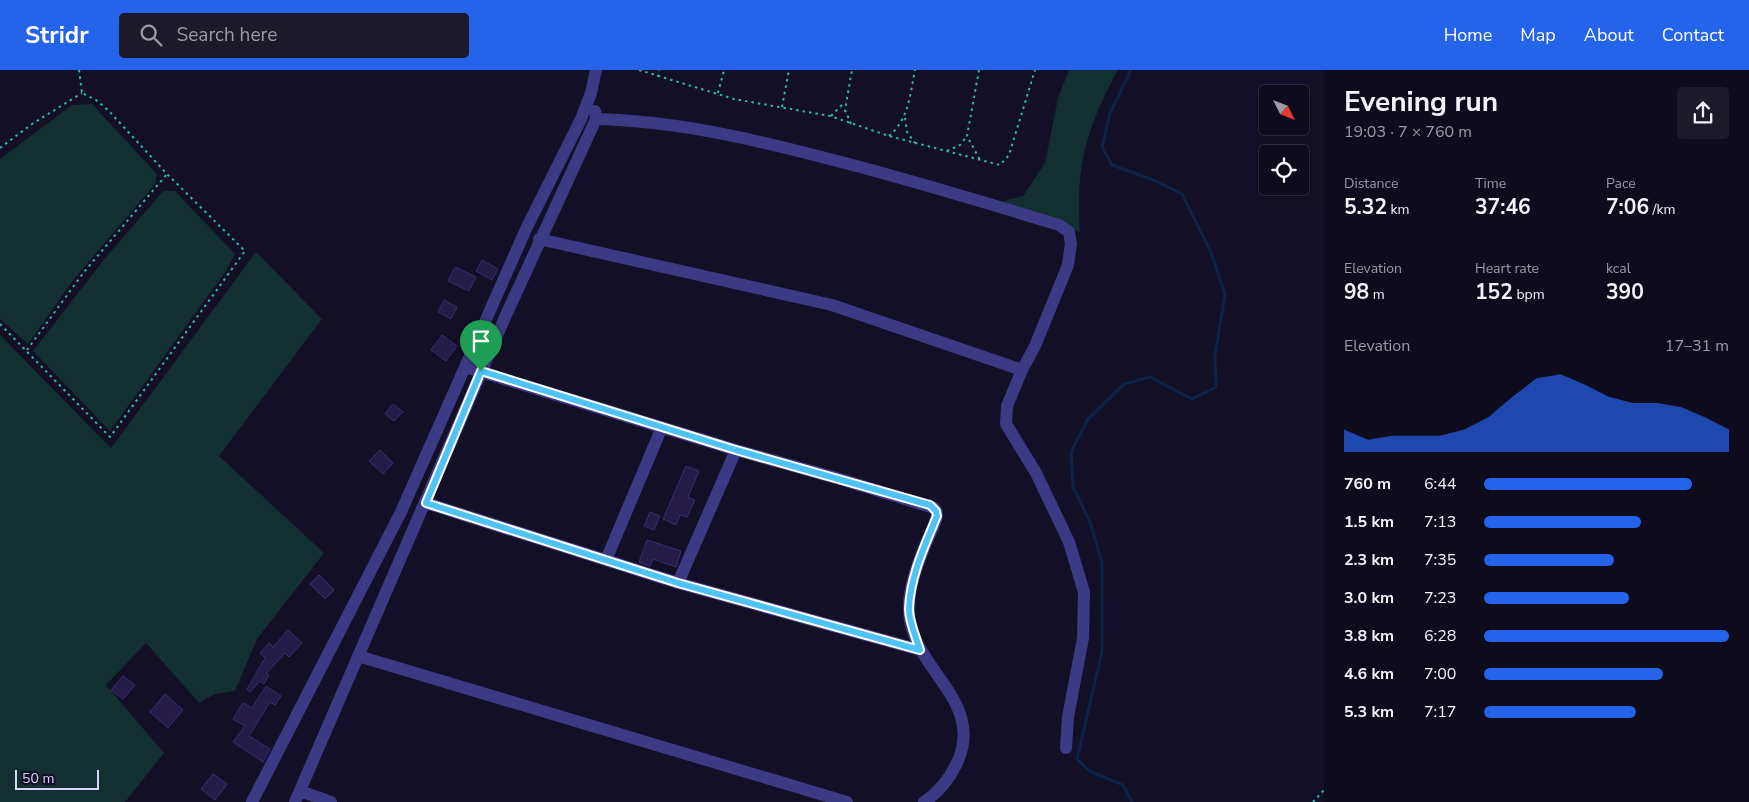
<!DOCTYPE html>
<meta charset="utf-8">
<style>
body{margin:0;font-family:"Nunito Sans",sans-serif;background:#1c1929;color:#f1f3f6;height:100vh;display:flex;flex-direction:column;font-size:19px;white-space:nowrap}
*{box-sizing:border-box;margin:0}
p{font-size:16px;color:#9b9ba3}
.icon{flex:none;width:28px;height:28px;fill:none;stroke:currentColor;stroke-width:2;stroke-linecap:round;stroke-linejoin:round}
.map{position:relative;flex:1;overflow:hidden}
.drawer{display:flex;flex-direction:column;background:#0e0b1c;width:425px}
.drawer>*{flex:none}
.needle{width:32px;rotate:132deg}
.buttons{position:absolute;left:1259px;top:15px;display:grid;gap:10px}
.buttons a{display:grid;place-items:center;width:50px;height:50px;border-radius:5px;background:#0e0b1c;box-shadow:0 2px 8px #0003,0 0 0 1px #2e2b3b;font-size:25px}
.scale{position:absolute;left:15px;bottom:12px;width:84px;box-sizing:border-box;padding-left:5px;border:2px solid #d9d4ff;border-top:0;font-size:14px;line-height:18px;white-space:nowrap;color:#d9d4ff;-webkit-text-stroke:4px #130f26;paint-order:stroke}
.pin{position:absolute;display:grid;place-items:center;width:42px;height:42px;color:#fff;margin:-51px -21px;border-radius:50% 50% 50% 0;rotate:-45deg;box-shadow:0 0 5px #0007}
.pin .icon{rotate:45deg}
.round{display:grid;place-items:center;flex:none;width:52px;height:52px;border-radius:5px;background:#1c1929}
.headline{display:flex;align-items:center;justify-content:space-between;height:85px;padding:0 20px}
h1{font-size:28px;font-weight:700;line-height:38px}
.metrics{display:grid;grid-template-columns:repeat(3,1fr);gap:8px;height:85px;padding:5px 20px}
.metrics div{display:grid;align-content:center}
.metrics b{font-size:21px;font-weight:700}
.metrics small{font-size:14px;font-weight:400}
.metrics p{font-size:14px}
.chart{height:140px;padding:10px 20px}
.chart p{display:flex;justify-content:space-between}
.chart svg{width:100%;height:90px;margin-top:5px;fill:#2563eb;opacity:.7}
ul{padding:0 20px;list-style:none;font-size:16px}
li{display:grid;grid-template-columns:80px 60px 1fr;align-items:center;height:38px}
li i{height:12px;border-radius:6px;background:#2563eb}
header{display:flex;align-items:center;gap:30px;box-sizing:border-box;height:70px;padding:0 25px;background:#2563eb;color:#fff}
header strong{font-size:24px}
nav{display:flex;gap:28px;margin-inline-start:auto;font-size:18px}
.search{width:350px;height:45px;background:#1c1929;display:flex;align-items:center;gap:12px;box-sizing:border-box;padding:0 18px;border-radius:5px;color:#9b9ba3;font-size:19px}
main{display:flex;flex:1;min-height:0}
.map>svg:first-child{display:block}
.green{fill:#12302f}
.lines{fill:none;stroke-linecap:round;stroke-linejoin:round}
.stream{stroke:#0c2248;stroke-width:3}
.building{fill:#241b47;stroke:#3b2d73}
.path{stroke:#2fb8b0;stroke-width:2;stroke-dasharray:2.5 4;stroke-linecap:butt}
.minor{stroke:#3d3a85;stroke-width:12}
.route-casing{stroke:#fff;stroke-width:10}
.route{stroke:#4fc3f7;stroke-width:6}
</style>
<header>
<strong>Stridr</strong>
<div class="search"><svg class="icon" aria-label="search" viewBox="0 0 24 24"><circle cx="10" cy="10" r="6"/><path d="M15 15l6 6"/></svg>Search here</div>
<nav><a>Home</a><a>Map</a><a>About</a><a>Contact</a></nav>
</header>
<main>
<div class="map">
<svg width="1324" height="732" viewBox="0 0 1324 732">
<rect width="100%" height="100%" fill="#130f26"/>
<!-- green -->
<path class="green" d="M1069,0H1118C1087,56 1075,97 1080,162L997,133L1023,126L1045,93L1058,28Z
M92,34L157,104L155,114L74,209L28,274L0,249V89L72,35Z
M163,121H175L235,184L226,201L110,361L33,281L106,187Z
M256,182L322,249L219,386L324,483L257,569L235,621L215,624L199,633L146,573L106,615L164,683L125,732H0V265L111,378Z"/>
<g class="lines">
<!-- stream -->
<path class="stream" d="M1131,0L1110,43L1102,77L1112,95L1156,111L1182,124L1211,182L1225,224L1215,286L1216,317L1192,329L1150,307L1124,314L1088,349L1071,382L1073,417L1090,452L1102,493V582L1077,689L1089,701L1123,715L1132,732"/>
</g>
<!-- building -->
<path class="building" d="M482,190L498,199L492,210L476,201Z
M455,197L476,207L469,221L448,211Z
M444,230L457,237L451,249L438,242Z
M442,265L457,276L446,291L431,280Z
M393,334L403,342L394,351L385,344Z
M380,380L393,393L383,404L369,391Z
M686,396L699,401L688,427L695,430L687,447L680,445L676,455L663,449Z
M650,442L660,446L654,460L644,456Z
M647,470L681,481L676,497L653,489L650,496L639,492Z
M319,505L334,520L325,529L310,514Z
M288,560L302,573L289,587L285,583L266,604L269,605L264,614L260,611L250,622L247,619L265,588L260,583L269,573L273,577Z
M123,606L135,615L123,629L111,620Z
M266,616L281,626L275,635L270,632L249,666L270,679L263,692L233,672L245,656L233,649L243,633L252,638Z
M165,624L183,640L168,658L150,642Z
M213,704L227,714L215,730L201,719Z"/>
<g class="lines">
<!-- path -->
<path class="path" d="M79,0L82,23
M639,0L734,29L830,46L889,66L1000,95L1009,85L1035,0
M979,0L967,66L980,90
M658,7L659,0
M718,23L724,0
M782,37L789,0
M831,46L845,32
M905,48L907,62L915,73
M851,54L845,40L852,0
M889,66C909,49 910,24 915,0
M0,78L32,54L82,23
M947,81L960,75L967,66
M0,254L110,367L245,181L167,104L108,40L96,30L82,23
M27,280L84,202L167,104
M1313,732L1324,720"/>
<!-- minor -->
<path class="minor" d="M596,49C680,51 761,71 841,92C915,111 987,133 1059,155L1069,162L1071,174L1068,195L1035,276L1022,300L1007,336L1006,354L1036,403L1069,472L1084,522L1083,568L1068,647L1066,678
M539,169L832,235L1022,300
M465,297L736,380L840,409L934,438C936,441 937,441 937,445C936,454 929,465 926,473C918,493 908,518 909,540C910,600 988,630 956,695C949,709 938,723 924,732
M426,433L678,513L920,580
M606,490L662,357
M678,513L736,380
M358,586L847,732
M300,721L331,732
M252,732L401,442L526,159L581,49L591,23L596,0
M295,732L506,245L596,49L595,41"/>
</g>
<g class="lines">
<!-- route casing -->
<g class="route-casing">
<path id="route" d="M481,301L736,380L930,435L936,441L937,446C925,475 910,507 909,539C909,552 916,567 920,580L678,513L426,433Z"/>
</g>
<!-- route -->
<use href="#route" class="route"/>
</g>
</svg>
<div class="buttons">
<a><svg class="needle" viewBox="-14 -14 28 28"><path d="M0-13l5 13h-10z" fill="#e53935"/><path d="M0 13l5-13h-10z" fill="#9b9ba3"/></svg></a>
<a><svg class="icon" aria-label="locate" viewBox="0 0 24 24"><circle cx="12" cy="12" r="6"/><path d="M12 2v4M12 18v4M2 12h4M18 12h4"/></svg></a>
</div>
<div class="scale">50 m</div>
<div class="pin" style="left:481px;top:301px;background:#1e9e55"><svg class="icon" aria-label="arrive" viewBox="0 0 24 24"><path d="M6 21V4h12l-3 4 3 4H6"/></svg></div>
</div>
<section class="drawer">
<div class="headline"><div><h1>Evening run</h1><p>19:03 · 7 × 760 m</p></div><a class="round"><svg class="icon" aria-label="share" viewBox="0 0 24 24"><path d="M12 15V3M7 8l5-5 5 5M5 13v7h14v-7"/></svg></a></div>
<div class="metrics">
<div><p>Distance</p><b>5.32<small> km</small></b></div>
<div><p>Time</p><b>37:46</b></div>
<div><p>Pace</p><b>7:06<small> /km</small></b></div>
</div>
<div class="metrics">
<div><p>Elevation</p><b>98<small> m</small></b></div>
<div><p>Heart rate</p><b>152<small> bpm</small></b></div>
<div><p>kcal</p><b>390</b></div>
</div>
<div class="chart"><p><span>Elevation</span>17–31 m</p>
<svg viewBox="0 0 160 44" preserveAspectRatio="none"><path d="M0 44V33L10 38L20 36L30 36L40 36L50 33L60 27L70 17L80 8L90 6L100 11L110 17L120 20L130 20L140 22L150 27L160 33V44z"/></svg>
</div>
<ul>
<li><b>760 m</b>6:44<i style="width:85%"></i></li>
<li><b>1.5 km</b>7:13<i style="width:64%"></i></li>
<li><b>2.3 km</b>7:35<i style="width:53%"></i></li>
<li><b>3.0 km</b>7:23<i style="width:59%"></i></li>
<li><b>3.8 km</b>6:28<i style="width:100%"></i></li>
<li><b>4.6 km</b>7:00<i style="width:73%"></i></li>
<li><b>5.3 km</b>7:17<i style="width:62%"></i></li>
</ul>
</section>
</main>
